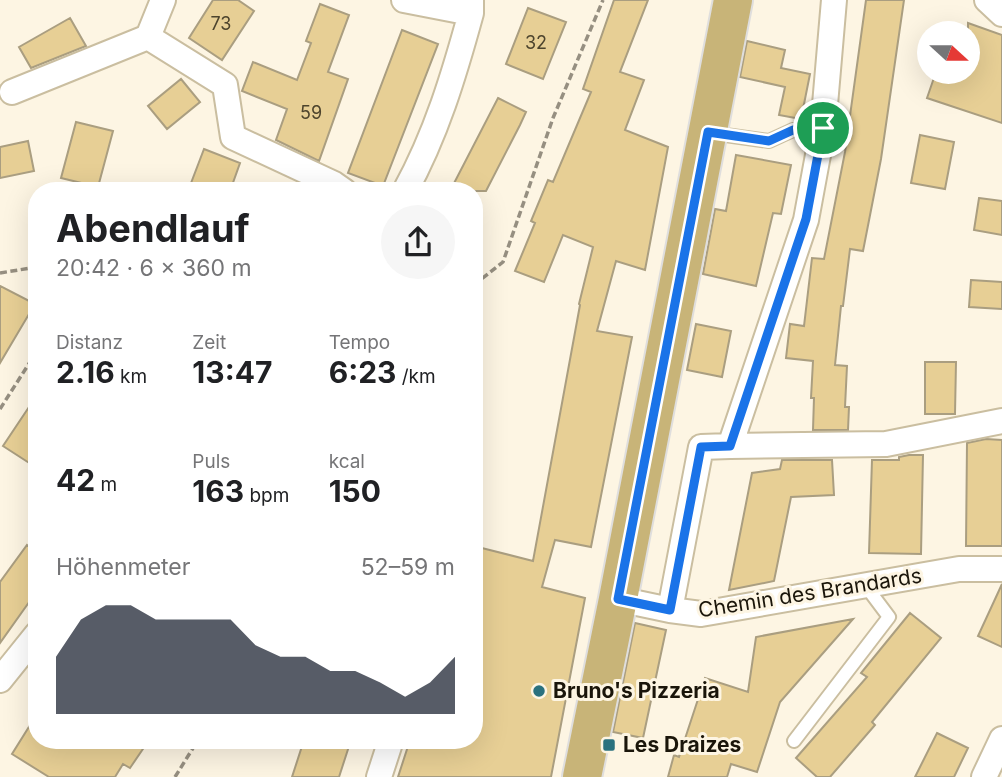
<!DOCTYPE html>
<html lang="de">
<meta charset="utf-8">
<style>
body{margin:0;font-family:Inter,sans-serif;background:#f6f6f6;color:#202124;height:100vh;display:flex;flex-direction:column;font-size:26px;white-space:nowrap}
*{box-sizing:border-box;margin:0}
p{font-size:23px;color:#757577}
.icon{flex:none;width:38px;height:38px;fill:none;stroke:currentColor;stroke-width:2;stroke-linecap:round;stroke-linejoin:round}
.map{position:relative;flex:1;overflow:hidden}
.details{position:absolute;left:28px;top:182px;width:455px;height:567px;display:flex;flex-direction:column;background:#fff;border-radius:28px;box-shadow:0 7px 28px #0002}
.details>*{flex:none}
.needle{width:46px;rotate:111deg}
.tools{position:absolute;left:917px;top:21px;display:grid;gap:14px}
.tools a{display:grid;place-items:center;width:63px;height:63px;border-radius:50%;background:#fff;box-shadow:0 7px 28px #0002;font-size:35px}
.pin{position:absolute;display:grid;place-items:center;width:60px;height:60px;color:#fff;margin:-30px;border:4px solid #fff;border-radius:50%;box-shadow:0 2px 7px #0007}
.round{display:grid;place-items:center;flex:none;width:74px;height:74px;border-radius:37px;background:#f6f6f6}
.summary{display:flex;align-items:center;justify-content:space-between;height:119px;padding:0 28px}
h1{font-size:38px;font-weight:700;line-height:52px}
.figures{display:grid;grid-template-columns:repeat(3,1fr);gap:10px;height:119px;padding:7px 28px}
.figures div{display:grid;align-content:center}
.figures b{font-size:30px;font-weight:700}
.figures small{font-size:19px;font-weight:400}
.figures p{font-size:19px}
.chart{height:196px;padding:14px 28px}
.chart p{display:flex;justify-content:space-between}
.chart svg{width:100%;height:126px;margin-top:7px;fill:#111827;opacity:.7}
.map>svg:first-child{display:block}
.building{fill:#e7cf95;stroke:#aa9e80;stroke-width:2}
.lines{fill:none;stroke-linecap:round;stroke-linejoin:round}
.service-casing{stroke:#cabea0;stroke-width:16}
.minor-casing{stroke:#cabea0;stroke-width:28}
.primary-casing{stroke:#dfdedd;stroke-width:42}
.path{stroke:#968f81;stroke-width:3.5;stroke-dasharray:7 3.5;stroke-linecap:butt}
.service{stroke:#fff;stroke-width:12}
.minor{stroke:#fff;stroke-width:24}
.primary{stroke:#c8b478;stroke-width:38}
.route-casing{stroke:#fff;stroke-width:14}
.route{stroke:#1a73e8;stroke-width:9}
.poi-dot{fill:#2a717e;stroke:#fdf5e3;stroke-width:2.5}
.labels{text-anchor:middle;stroke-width:6;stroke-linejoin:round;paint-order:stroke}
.number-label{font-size:18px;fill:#4d442d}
.street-label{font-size:21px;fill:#1a150a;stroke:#fdf5e3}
.poi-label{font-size:21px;font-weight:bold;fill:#1a150a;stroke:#fdf5e3;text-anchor:start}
</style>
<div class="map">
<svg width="1002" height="777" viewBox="0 0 1002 777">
<rect width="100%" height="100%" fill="#fdf5e3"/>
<!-- building -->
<path class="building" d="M213,0H238L254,11L222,60L189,38Z
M614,0H648L620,72L644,80L625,130L668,147L645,270L616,261L597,331L632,337L591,547L555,540L542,587L585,598L551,777H398L410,740H474V546L533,561L580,305L579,304L593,247L563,235L544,282L515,271L535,223L531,221L548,180L553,182L591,92L583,89Z
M866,0H904L881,159L863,251L850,249L843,306H841L835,365L847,366L845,407H849L848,430H813L814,398H811L813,361L786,358L790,324L804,326L812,258L824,259L845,152Z
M320,4L349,15L328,72L348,79L319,161L276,140L287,109L242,91L253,62L297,80L311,43L306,41Z
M528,8L566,22L543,79L506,64Z
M70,18L86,46L31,68L19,47Z
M968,23L1002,35V123L927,98L936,72H968Z
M402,30L438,44L383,186L348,173Z
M747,41L785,50L781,68L810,74L801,119L779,115L785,87L740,77Z
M181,79L200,102L167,129L148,106Z
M498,98L526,112L520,125L486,191H450Z
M76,122L113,131L98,187L61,178Z
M920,135L954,142L945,189L911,183Z
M28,141L34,171L0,178V147Z
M204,149L240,163L230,191H188Z
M736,155L791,165L781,214L773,213L756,286L703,274L715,209L726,211Z
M979,198L1002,201V235L974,230Z
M971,280L1002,282V309L969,307Z
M0,286L35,304L0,363Z
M696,324L731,331L722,377L687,370Z
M925,362H956L955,414H925Z
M37,395V468L3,446Z
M986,439L1002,440V546H966L967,443Z
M909,455H923L921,554L869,553L872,460H899V457Z
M782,460H832L834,495L791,497L774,581L729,590L752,473L780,469Z
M27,545L37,553V591L0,643V582Z
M1002,584V647L978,636Z
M910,613L941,638L872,722L875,725L830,777H817L796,758L867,677L861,673Z
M853,619L780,702L757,772L731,764L727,777H668L674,755L679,757L705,678L748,692L756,637Z
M635,623L666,630L643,738L613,732Z
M37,714V740H149L130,768L123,764L115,777H49L12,754Z
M937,733L968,748L954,777H915Z
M304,740H351L339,777H292Z"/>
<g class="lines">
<!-- service casing -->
<g class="service-casing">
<path id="service" d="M711,133L769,141L793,130L823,128
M794,741L889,617L865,585"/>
</g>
<!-- minor casing -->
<g class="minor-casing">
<path id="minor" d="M404,0L471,13
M987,0L1002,14
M148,37L225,85L233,137L334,184L344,191
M12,92L148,37L163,0
M405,191C436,135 454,75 471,13V0
M730,446L886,444L1002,421
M618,599L670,610L701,614L959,569H1002
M670,610L701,447L730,446L806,220L823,128L834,0
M0,680L37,634
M379,777L391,740
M984,777L1002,739"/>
</g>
<!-- primary casing -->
<g class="primary-casing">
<path id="primary" d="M582,777L618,599L733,0"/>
</g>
<!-- path -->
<path class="path" d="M0,273L37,267
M474,285L503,262L553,118L603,0
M0,409L37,351
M175,777L198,740"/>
<!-- service -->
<use href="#service" class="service"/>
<!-- minor -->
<use href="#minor" class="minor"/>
<!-- primary -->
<use href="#primary" class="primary"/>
</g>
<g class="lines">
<!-- route casing -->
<g class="route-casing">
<path id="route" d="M823,128L806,219L730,446L701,447L670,610L618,599L708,132L769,141L793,130Z"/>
</g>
<!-- route -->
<use href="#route" class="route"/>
</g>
<!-- markers -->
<g class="poi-dot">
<circle cx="539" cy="691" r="7"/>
<rect x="602" y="738" width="14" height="14" rx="3.5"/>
</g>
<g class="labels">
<!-- number labels -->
<g class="number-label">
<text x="221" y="30">73</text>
<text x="536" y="49">32</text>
<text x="311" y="119">59</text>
</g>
<!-- street labels -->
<g class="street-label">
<text transform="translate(810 593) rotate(-9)" y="7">Chemin des Brandards</text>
</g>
<!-- poi labels -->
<g class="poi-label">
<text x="553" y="698">Bruno's Pizzeria</text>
<text x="623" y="752">Les Draizes</text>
</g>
</g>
</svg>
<div class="tools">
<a><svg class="needle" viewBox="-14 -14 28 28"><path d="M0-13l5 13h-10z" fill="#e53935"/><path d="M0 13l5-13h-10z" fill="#757577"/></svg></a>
</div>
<div class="pin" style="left:823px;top:128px;background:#1e9e55"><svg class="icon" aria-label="arrive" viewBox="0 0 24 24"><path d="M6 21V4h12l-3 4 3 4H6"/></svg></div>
<section class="details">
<div class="summary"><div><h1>Abendlauf</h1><p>20:42 · 6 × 360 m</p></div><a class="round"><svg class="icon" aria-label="share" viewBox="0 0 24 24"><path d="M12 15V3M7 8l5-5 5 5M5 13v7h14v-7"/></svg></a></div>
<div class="figures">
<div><p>Distanz</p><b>2.16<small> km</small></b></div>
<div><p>Zeit</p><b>13:47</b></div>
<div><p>Tempo</p><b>6:23<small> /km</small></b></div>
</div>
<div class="figures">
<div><b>42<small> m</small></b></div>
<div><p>Puls</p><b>163<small> bpm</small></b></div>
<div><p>kcal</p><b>150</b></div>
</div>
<div class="chart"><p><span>Höhenmeter</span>52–59 m</p>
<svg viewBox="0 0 160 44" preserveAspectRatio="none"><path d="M0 44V24L10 11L20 6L30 6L40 11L50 11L60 11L70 11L80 20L90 24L100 24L110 29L120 29L130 33L140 38L150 33L160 24V44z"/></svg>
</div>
</section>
</div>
